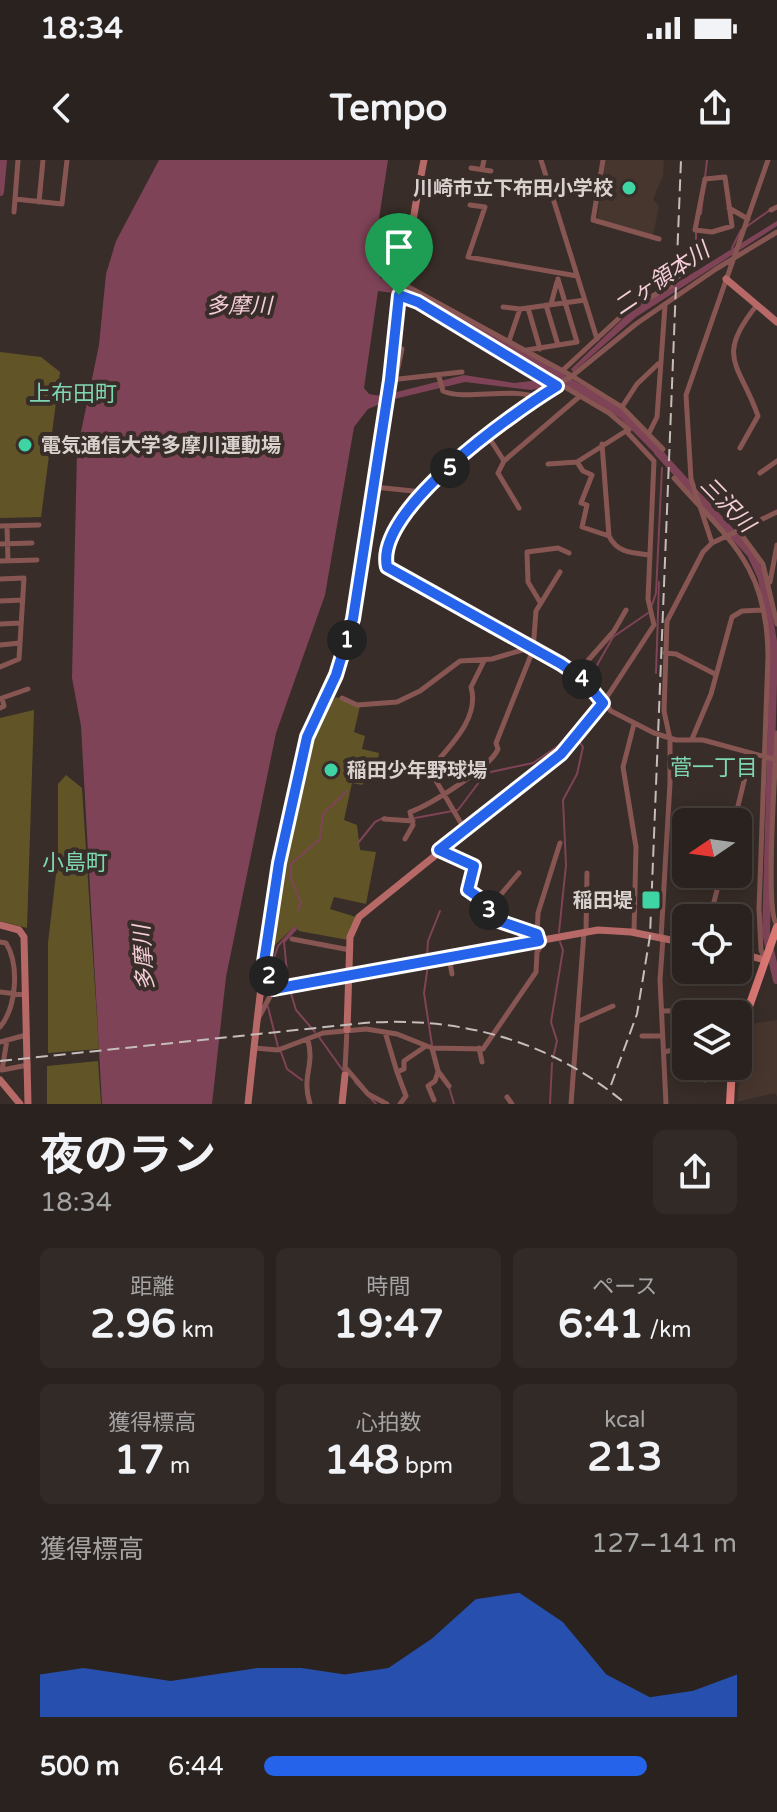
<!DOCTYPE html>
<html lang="ja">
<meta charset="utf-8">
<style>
body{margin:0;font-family:"Varela Round","Noto Sans JP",sans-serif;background:#322a27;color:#f1f3f6;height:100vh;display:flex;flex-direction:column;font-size:30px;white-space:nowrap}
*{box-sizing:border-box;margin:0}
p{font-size:26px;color:#a5a4a4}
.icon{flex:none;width:44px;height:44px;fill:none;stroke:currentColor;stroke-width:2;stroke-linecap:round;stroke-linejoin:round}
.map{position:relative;height:944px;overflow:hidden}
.panel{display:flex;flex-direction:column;background:#2a221e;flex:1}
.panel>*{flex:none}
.needle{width:52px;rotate:257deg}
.tools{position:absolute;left:672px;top:648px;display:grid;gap:16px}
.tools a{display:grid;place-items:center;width:80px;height:80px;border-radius:12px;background:#2a221e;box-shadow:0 4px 20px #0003,0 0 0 2px #463f3c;font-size:40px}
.pin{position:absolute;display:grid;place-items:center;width:68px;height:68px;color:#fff;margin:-82px -34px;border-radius:50% 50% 50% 0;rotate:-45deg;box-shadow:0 0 8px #0007}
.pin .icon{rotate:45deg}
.km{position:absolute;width:40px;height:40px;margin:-20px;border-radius:50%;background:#222;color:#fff;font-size:22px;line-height:40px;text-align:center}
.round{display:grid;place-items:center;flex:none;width:84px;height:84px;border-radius:12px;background:#322a27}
.headline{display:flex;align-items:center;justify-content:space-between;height:136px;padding:0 40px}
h1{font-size:44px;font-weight:700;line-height:60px}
.stats{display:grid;grid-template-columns:repeat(3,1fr);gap:12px;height:136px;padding:8px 40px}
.stats div{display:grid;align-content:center;border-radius:12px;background:#322a27;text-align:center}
.stats b{font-size:40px;font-weight:700}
.stats small{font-size:22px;font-weight:400}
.stats p{font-size:22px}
.chart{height:224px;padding:16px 40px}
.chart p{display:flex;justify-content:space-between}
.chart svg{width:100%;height:144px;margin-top:8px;fill:#2563eb;opacity:.7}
ul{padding:0 40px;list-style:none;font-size:26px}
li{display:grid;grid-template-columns:128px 96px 1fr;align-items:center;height:60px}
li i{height:20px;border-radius:10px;background:#2563eb}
.status{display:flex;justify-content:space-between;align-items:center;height:56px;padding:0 40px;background:#2a221e;direction:ltr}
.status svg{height:22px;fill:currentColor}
header{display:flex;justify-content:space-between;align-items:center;height:104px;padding:0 40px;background:#2a221e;font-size:36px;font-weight:700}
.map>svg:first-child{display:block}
.built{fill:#47362e}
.green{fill:#615527}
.water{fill:#7f4357}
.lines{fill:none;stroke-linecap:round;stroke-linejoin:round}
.stream{stroke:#7f4357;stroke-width:2}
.river{stroke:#7f4357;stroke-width:8}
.street{stroke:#875653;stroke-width:5}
.secondary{stroke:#b66966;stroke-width:7}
.primary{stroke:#db7874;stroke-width:8}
.rail{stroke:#c5bdba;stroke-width:2;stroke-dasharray:12 6;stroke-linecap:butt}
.route-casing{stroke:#fff;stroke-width:16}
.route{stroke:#2563eb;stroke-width:10}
.poi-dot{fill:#3ed4a3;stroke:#382d28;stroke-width:3}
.labels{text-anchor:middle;stroke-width:8;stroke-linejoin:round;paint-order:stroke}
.poi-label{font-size:20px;font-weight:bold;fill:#d8d1ce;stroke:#382d28;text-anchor:end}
.water-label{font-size:22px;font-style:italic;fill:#f5ced9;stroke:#382d28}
.neighbourhood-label{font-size:22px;fill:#7ed7b3;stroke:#382d28}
</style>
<div class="status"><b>18:34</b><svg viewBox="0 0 49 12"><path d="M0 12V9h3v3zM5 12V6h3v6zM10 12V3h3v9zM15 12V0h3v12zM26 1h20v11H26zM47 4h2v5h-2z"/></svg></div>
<header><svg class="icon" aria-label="back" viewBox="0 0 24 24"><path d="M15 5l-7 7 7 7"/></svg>Tempo<svg class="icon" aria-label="share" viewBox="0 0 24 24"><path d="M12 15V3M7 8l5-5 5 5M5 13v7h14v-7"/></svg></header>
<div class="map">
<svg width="777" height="944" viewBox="0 0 777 944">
<rect width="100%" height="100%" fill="#382d28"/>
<!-- built -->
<path class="built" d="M605,0H664L663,16L653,39L659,46L653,75L597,60Z
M777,860V937L775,933L737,942L741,899L750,864Z"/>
<!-- green -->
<path class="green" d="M0,192L41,197L60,212L41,357L0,358Z
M336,537L360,546L354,572L365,576L362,589L379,593L377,606L362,625L352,623L344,660L357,665L360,690L376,692L366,744L334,737L330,749L356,757L348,780L299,771L295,766L270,790C280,725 291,580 336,537Z
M34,550L27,768L0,761V558Z
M66,615L82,628L99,889L48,893V783L58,697V624Z
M98,901L101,944H47V906Z"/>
<!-- water -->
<path class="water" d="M159,0H388L378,65L380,118L415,128L618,246L665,293L664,303L620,258L599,244L409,135L378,131L364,228L369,234L381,236L464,215L514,223L540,220L542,228L531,230L465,222L390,240L368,249L354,267L325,435L276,573L226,817L212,944H102L81,566L72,518L77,291L99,185L106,114L116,81Z
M777,61V66L636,157L573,212L571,209L630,152Z"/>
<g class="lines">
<!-- stream -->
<path class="stream" d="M701,54L707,0
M746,67L770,50
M732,88L741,70
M663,128L679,118L696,101V72
M652,445L656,433L662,308
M656,513L659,422
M594,527L592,514L613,477L648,453
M584,560L595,543L594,533
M415,658L458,650L486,613L533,603L571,577
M358,683L375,662L385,657
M298,750L301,743L291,718V704L320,679L323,654L347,631
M559,772L566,705L563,640L577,614L583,587L578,580
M427,797L428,781L440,751
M272,804L278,786L295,767
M428,805L424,833L432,885
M288,822L284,782L296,769
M290,830L296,850L315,872
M268,847L278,887
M319,877L344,912
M281,892L287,909L302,920
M553,898L557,881L551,862L563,790L560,782
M355,922L376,944
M449,927L454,944
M550,944L552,903"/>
<!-- river -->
<path class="river" d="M0,32L3,0
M658,292L751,394L762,418L774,487L766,773L777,820"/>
<!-- street -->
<path class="street" d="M541,0L597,179
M603,0L593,60L659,79
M471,8L491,11
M482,9L484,0
M725,17L732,66L712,72L695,70L705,19Z
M15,39L62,44L67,0
M39,42L43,0
M470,45L485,47L468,97L577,116
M729,48L748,59
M771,50L777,47
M14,52L18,0
M403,124L572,216L622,247L663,289
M399,135L418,142L560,228L565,227L609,253L629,270
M551,144L557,122
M546,145L558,185
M503,147L520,149L585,140
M528,148L540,189
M509,181L520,149
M527,190L577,182L558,119
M562,211L630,148L671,126
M439,217L443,231C465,241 508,227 536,237
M390,220L462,212
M395,221L402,189
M622,247L637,224L658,204
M649,273L657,257L665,146
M488,276L504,301
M602,284L609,376C617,393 633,393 650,395
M740,288L758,256C740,204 714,198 757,145
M577,302L583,311L592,315L581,343L587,345L582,367L609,376
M548,304L577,302L626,271L654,301L648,439L654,465L603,543
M760,313L777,301
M674,318C730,381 767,405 768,496L759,749L761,790L765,800
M374,327L423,332L528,243L572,216L636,164L716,109L777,72
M423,332C407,356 380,376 387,407L561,504L584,520L611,551L654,573L676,580H703L777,600
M519,348L498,313L504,301L580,236
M0,366L39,365
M7,366L8,401
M738,370L763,404L777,464
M712,383L691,319L686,235L768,0
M0,384L32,383
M0,401L37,400
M0,419L24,418L19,499L0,507
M770,422L777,385
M0,441L23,440
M540,442L528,422L527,392L558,388L569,393
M0,464L21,463
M0,485L20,483
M665,493L676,494L715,514
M576,514L614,471L626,450
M342,538L357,545L397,542L420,531L460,501L492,499L529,488
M0,548L4,546L2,538L28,529
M634,564L623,607L636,687L634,772
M777,573C776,601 764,752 777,765
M692,579L711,534L732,457L742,451L762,450
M384,659L413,661
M734,662L751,593
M465,670L435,619L433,606C451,585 480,557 471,527L484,501
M405,679L413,665L410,652C430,645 491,607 498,589L496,583L533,490L536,451L560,412
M440,690L474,706L468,730L491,746
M519,713L491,746L489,756L496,762L537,774
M710,758L721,714
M586,772L587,713
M537,776L538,753L560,683
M661,778L670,623V579L664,551L667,461L703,392L712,383L777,352
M663,778L660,820L666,944
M292,779L350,790
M0,782L6,783C20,806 16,848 0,867
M449,797L452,814
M0,832L25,835
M662,851L747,849
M258,859L274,829L264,802
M579,861L613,846
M385,872L397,912
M642,876H662
M308,880C315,907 301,916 310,944
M0,882L26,875
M254,888L278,890L323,873L366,869L397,874L432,888L483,889L536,812L537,792L545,780
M432,888L438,911L449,926
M479,888L482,902
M664,892L686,887
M701,906L705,920
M345,907L368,934L387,944
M345,909L347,870
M2,910L7,880
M2,910L28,905
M507,937L512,944
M434,940L428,926L435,921L438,912
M400,944L406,936L397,912L404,909V901L426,886
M571,944L584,772"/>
<!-- secondary -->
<path class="secondary" d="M726,119L777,162
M0,765L19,770L24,777L28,944
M738,793L765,800
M274,829L598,770L631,772L686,783
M347,870L350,777L359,757L561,594L603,543
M0,920L20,944
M248,944C260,828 273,711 302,597C314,548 344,506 354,455C384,304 394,151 424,0
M342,944L345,915"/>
<!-- primary -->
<path class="primary" d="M738,878L777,767
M730,944L732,906"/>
<!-- rail -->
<path class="rail" d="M0,901L364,863C461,856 551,881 626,944
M611,925L637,854L650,776L681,0"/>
</g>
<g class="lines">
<!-- route casing -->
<g class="route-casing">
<path id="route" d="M399,135L418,142L557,226C513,253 374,350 387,407L561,504L584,520L603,543L561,594L439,690L474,706L468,730L491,746L490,758L537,774L539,781L274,829L264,802L279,703L307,577L336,515L353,459L390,220Z"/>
</g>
<!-- route -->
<use href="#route" class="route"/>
</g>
<!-- markers -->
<g class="poi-dot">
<circle cx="629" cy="28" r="8"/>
<circle cx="25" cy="285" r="8"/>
<circle cx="331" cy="610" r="8"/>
<rect x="641" y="730" width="20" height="20" rx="4"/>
</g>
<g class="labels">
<!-- poi labels -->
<g class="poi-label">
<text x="613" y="35">川崎市立下布田小学校</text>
<text x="41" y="292" text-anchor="start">電気通信大学多摩川運動場</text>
<text x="347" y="617" text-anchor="start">稲田少年野球場</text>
<text x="633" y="747">稲田堤</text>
</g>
<!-- water labels -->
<g class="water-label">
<text transform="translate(661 118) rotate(-34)" y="8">二ヶ領本川</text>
<text x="239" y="153">多摩川</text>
<text transform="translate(728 344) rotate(46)" y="8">三沢川</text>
<text transform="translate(143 798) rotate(-94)" y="8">多摩川</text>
</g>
<!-- neighbourhood labels -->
<g class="neighbourhood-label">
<text x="73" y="241">上布田町</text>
<text x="714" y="615">菅一丁目</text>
<text x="75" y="710">小島町</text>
</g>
</g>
</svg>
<div class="tools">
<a><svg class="needle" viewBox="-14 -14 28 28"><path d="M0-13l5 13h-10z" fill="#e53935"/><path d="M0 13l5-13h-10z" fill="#a5a4a4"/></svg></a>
<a><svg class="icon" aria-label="locate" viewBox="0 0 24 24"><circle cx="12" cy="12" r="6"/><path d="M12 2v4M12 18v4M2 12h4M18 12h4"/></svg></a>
<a><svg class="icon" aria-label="layers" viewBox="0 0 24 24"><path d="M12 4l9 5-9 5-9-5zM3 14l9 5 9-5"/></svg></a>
</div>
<div class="pin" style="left:399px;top:135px;background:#1e9e55"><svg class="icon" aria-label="arrive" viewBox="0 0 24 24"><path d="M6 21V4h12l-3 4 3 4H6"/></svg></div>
<b class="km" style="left:347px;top:480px">1</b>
<b class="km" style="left:269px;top:816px">2</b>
<b class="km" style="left:489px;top:750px">3</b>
<b class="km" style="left:582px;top:519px">4</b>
<b class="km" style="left:450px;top:308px">5</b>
</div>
<section class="panel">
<div class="headline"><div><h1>夜のラン</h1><p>18:34</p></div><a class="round"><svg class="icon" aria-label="share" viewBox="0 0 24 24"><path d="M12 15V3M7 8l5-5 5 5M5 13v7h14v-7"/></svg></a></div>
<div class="stats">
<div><p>距離</p><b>2.96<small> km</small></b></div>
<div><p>時間</p><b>19:47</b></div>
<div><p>ペース</p><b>6:41<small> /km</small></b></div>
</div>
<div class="stats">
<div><p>獲得標高</p><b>17<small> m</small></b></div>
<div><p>心拍数</p><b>148<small> bpm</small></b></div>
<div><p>kcal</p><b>213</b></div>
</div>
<div class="chart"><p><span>獲得標高</span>127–141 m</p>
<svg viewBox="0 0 160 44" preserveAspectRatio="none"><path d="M0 44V31L10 29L20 31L30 33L40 31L50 29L60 29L70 31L80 29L90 20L100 8L110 6L120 15L130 31L140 38L150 36L160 31V44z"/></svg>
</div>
<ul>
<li><b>500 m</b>6:44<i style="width:81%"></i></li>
</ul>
</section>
